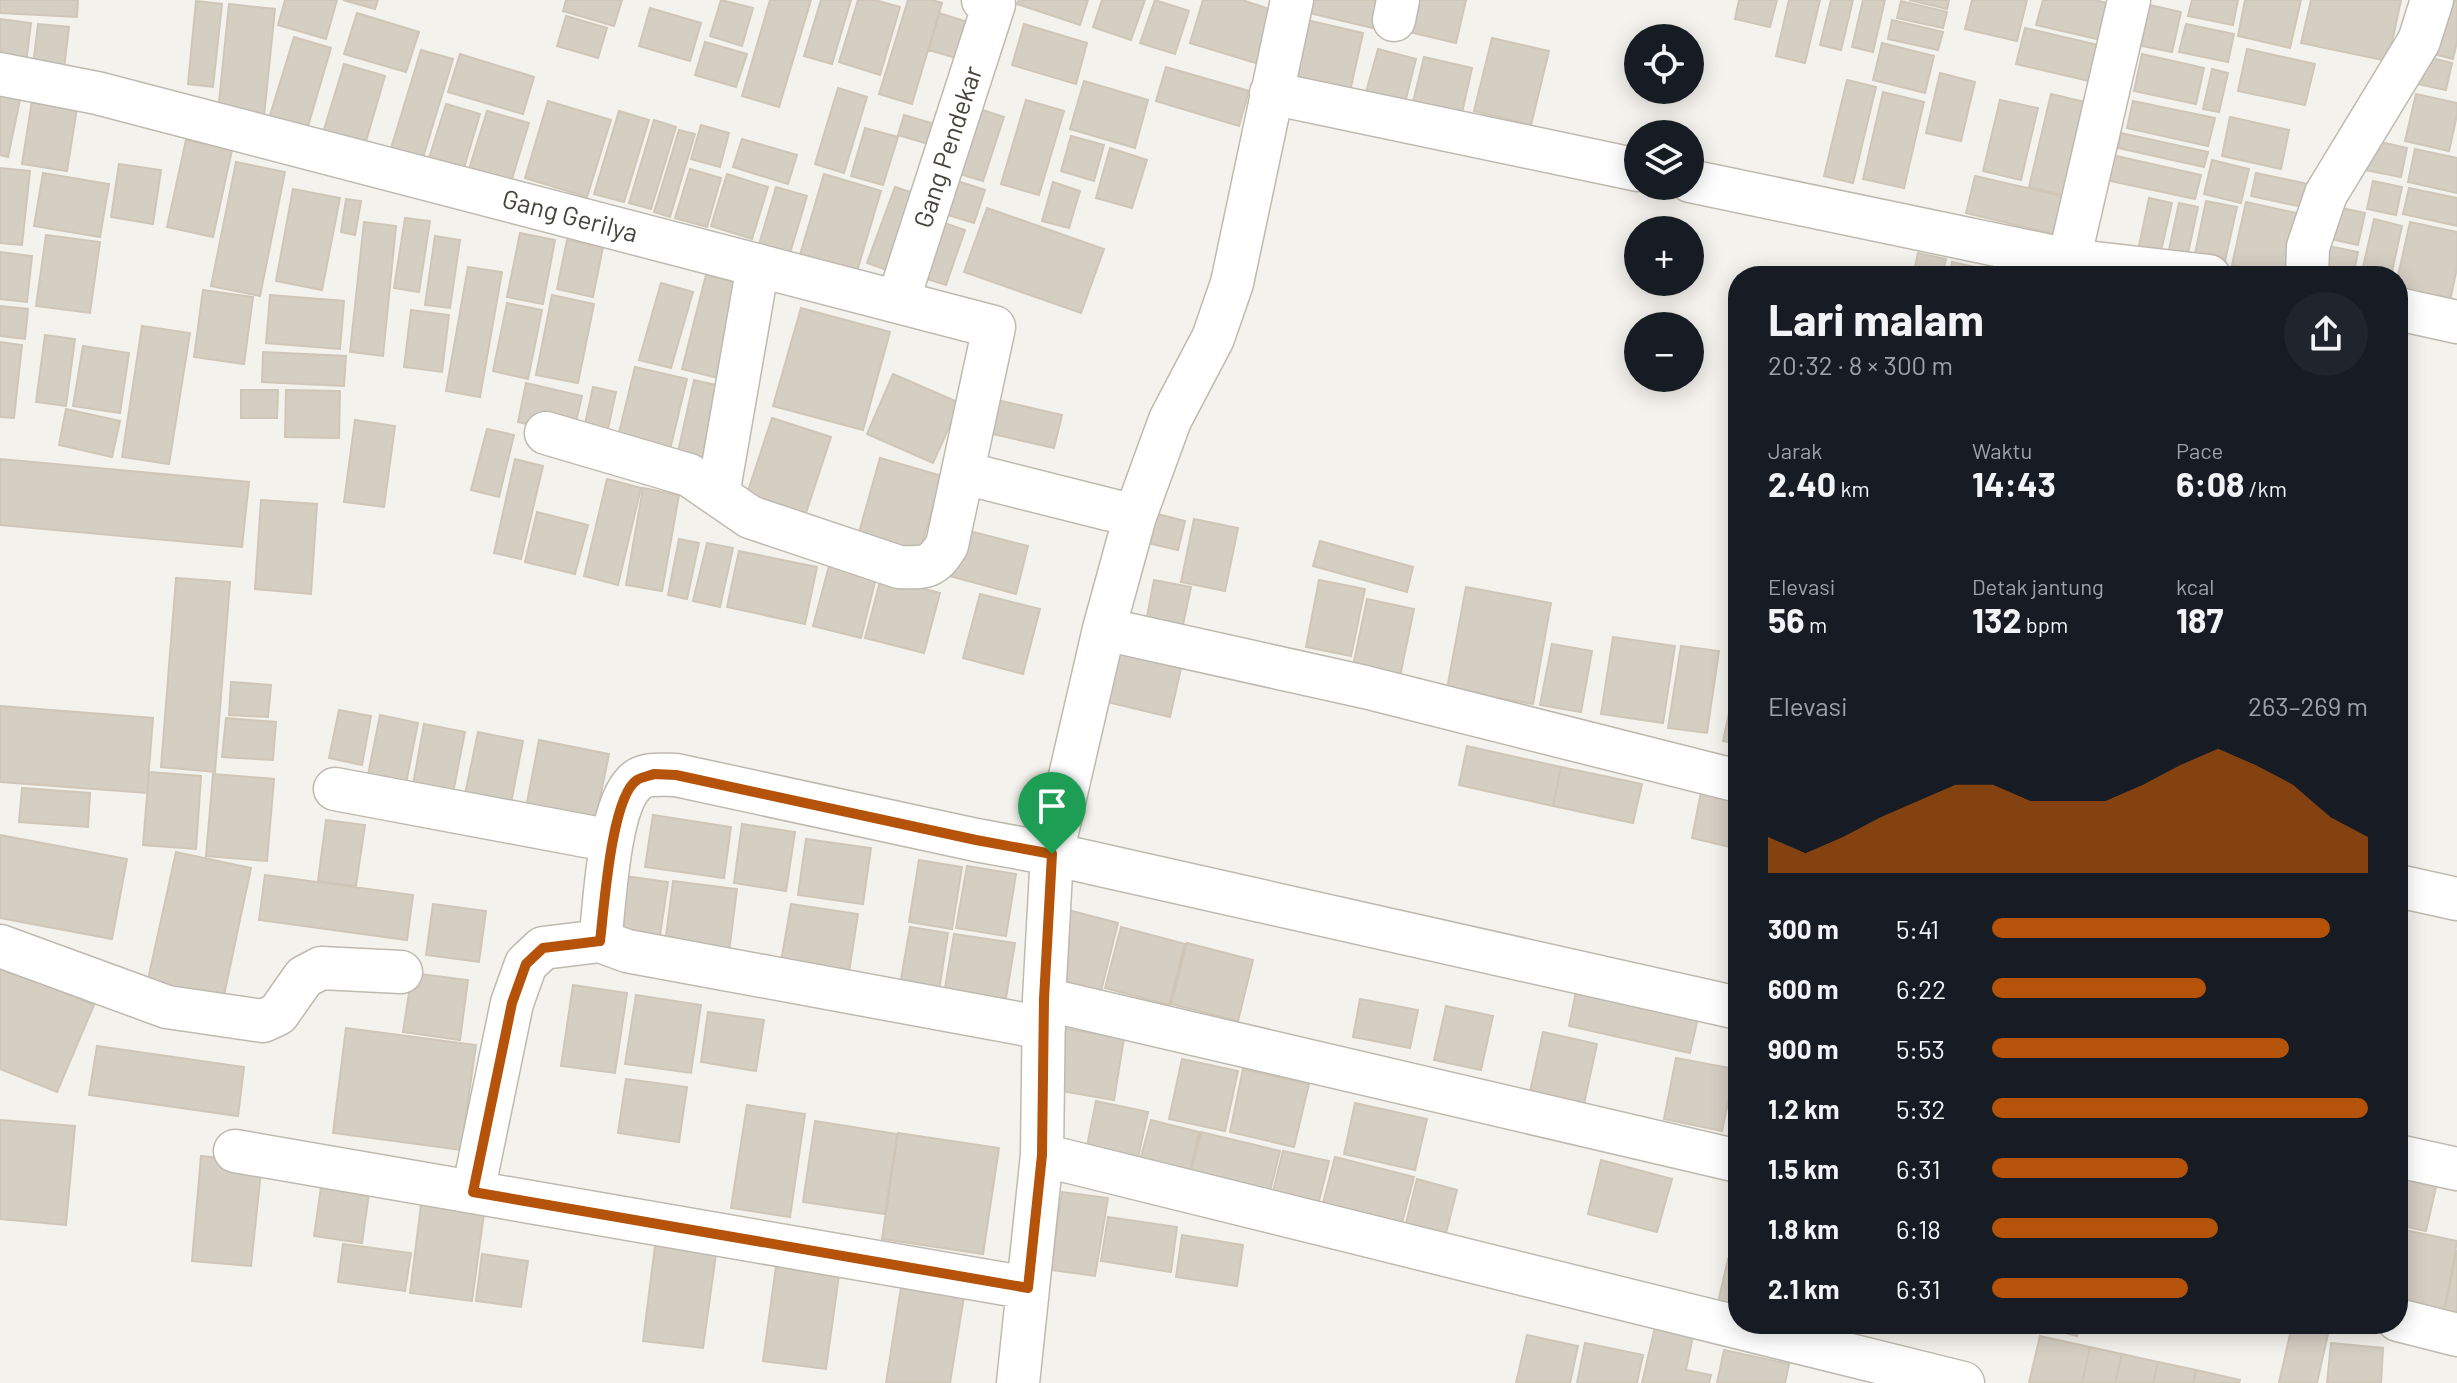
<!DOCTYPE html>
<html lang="id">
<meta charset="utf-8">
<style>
body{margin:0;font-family:Barlow,sans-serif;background:#20242c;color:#f1f3f6;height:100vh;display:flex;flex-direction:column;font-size:30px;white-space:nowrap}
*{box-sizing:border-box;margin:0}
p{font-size:26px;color:#9ea1a6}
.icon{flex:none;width:44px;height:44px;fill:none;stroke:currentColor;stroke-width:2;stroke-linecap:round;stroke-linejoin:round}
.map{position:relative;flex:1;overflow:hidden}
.details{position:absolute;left:1728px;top:266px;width:680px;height:1068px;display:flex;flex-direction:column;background:#171b24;border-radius:32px;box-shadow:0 4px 20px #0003}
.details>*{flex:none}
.tools{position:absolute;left:1624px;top:24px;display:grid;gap:16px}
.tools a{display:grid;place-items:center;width:80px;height:80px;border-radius:50%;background:#171b24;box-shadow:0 4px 20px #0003;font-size:40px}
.pin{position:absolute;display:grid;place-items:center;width:68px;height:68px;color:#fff;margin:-82px -34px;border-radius:50% 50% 50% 0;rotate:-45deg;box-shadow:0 0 8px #0007}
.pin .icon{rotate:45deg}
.round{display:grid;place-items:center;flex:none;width:84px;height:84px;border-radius:42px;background:#20242c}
.head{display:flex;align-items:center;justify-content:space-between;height:136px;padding:0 40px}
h1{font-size:44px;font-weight:700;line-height:60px}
.stats{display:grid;grid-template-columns:repeat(3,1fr);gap:12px;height:136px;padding:8px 40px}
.stats div{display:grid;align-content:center}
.stats b{font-size:34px;font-weight:700}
.stats small{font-size:22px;font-weight:400}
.stats p{font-size:22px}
.chart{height:224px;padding:16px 40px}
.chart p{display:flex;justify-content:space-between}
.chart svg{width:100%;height:144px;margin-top:8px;fill:#b45309;opacity:.7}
ul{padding:0 40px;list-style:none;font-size:26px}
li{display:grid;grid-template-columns:128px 96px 1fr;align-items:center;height:60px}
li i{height:20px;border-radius:10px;background:#b45309}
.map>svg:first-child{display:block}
.building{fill:#d5cec3;stroke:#cfc6b7;stroke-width:2}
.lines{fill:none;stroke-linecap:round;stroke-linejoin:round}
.minor-casing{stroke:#bfbab0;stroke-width:45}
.minor{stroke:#fff;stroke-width:42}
.route-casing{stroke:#fff;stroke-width:16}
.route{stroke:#b45309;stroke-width:10}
.labels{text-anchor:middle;stroke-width:6;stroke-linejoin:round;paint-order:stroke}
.street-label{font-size:26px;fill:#48433b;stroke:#fff}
</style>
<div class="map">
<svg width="2457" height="1383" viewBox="0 0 2457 1383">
<rect width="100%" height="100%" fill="#f4f2ec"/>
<!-- building -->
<path class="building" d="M0,0H78L77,17L0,13Z
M285,0H337L326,39L278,25Z
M343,0H378L375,9Z
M566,0H622L614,26L563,11Z
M721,0L753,8L742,46L710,36Z
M770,0H811L779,107L742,96Z
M821,0H851L832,64L804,56Z
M858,0H875L900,7L880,75L839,62Z
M908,0H932L942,3L912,104L879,94Z
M1019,0H1088L1080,25L1017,4Z
M1102,0H1145L1131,40L1093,27Z
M1155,0L1189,11L1175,54L1140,43Z
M1203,0H1242L1276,11L1259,64L1190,43Z
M1307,0H1384L1377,29L1305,12Z
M1416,0H1466L1456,43L1409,32Z
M1739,0H1777L1770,27L1735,19Z
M1789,0H1820L1805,63L1776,56Z
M1831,0H1853L1841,50L1820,45Z
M1863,0H1885L1873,52L1852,47Z
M1909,0H1949L1947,9Z
M1972,0H2027L2017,41L1965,29Z
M2043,0H2095L2122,7L2114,43L2036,25Z
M2192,0H2238L2233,25L2188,16Z
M2245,0H2301L2290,48L2238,36Z
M2311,0H2401L2388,61L2301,43Z
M2440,0H2457V42L2453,59L2429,53Z
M196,1L222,4L213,87L188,84Z
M1901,1L1947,12L1943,28L1897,18Z
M2136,2L2181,12L2172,52L2127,43Z
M229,4L275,9L264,116L218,112Z
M650,8L701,23L690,61L639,46Z
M357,13L419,32L406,72L344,54Z
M939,13L983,27L973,63L929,50Z
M566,16L607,28L598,58L557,46Z
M1298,18L1363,33L1349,96L1283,80Z
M0,19L31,23L25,70L0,68Z
M1892,20L1943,32L1938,50L1888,39Z
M38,24L69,27L63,77L32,74Z
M1024,24L1087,43L1076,84L1012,65Z
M2186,24L2234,34L2228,62L2179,52Z
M2025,28L2111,48L2102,84L2016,64Z
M294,37L331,48L306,133L268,122Z
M1492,38L1549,51L1531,125L1474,111Z
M705,42L747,54L736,87L695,75Z
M1882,43L1934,56L1925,93L1873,80Z
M1378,49L1416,59L1404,107L1365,96Z
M2247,49L2315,64L2305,105L2238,91Z
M421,50L453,59L421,164L389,155Z
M460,54L534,77L523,114L448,92Z
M2142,54L2204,68L2196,104L2134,91Z
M2415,54L2452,63L2446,90L2408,82Z
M1424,57L1472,68L1462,113L1413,102Z
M344,64L385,76L364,148L322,136Z
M1166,67L1249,91L1239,126L1156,101Z
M2212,69L2228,73L2219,112L2203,109Z
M1940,73L1975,82L1961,141L1926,133Z
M1847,80L1876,87L1853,183L1824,176Z
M1084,81L1148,100L1135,148L1070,129Z
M838,88L867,97L844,173L815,164Z
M1883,92L1924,102L1904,188L1863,179Z
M2051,94L2085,102L2063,195L2029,187Z
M2416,94L2457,103V115L2449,151L2405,141Z
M0,95L20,100L8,157L0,155Z
M1026,100L1064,111L1039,195L1001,184Z
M2000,100L2038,108L2021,180L1983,171Z
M32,101L77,108L67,171L22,164Z
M548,101L611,120L587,197L525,178Z
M2133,101L2215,118L2208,146L2127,128Z
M446,104L480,114L461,178L426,168Z
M964,104L1004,117L983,181L943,169Z
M487,111L529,123L508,192L466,179Z
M619,111L649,120L624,202L594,194Z
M904,115L941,126L935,146L898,135Z
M2230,117L2289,130L2281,169L2222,156Z
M654,120L676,127L651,209L629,203Z
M701,125L729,133L720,167L691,159Z
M865,128L898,137L883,185L851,176Z
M679,130L695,134L670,217L654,212Z
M2121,133L2208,152L2204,167L2118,148Z
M1071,136L1104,145L1094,181L1061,171Z
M742,139L797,155L788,184L733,167Z
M2367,139L2407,148L2401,177L2360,169Z
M186,140L232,150L213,237L167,227Z
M1110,148L1147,160L1132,208L1096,198Z
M2415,149L2457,158V193L2408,182Z
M2112,155L2201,175L2195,199L2106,180Z
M2212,160L2249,169L2241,203L2204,194Z
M236,162L285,172L260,296L211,286Z
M119,164L161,170L153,224L111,217Z
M0,168L30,171L22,245L0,243Z
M690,169L721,178L707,227L675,218Z
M43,173L109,184L100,237L34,226Z
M2256,173L2317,186L2312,209L2251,196Z
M727,174L768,187L752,239L711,226Z
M824,174L881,191L854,281L797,265Z
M942,176L985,190L974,223L932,210Z
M1975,176L2067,197L2058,235L1966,213Z
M2373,181L2402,187L2396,215L2367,209Z
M1053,182L1080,191L1069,228L1042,221Z
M776,187L807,196L788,260L757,251Z
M895,187L922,196L895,273L867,263Z
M2409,188L2457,198V226L2403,214Z
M293,189L340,198L322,290L276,281Z
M2149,198L2172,203L2161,251L2139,246Z
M346,199L361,201L355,235L341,232Z
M2206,201L2237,207L2225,261L2195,254Z
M2246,202L2301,214L2287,276L2232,265Z
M2179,203L2198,207L2187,258L2168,254Z
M2328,205L2365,213L2358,245L2322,237Z
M987,208L1104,249L1081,313L964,272Z
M405,218L430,221L419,292L394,288Z
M933,219L965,230L946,285L915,275Z
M2374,219L2402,226L2391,276H2361Z
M364,222L396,226L383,356L350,352Z
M2410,222L2457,232V268L2450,301L2398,290V276Z
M520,233L555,240L543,304L507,297Z
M46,235L100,242L90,313L36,306Z
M435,236L460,240L450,308L425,305Z
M567,240L603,247L593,297L557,289Z
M2328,246L2358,252L2353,276H2321Z
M0,252L32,256L27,302L0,299Z
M1918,253L1946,259L1942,276H1913Z
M2002,255L2037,263L2034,276H1997Z
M1952,262L1989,270L1987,276H1949Z
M468,267L502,272L480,397L446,391Z
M706,275L746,285L722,379L682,369Z
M661,283L693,292L671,368L639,360Z
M203,290L253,297L244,364L194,357Z
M270,295L344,301L340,349L266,343Z
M552,295L594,304L578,383L536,375Z
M507,303L542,310L528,379L493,371Z
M0,306L28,309L25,339L0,336Z
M801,308L890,332L863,430L773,406Z
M411,310L449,315L442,372L404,367Z
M142,326L190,333L169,464L122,457Z
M45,335L75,339L66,406L36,402Z
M0,342L22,345L14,418L0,417Z
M83,346L129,353L120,413L73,406Z
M263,352L346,356L344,386L262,382Z
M635,367L687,379L668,458L616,445Z
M893,374L960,403L933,463L867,434Z
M694,380L725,387L708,468L676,461Z
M526,383L582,396L573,434L518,422Z
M593,387L616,392L605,443L582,438Z
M241,390H278L277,418H241Z
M286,390L340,391L339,438L285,437Z
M997,400L1062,415L1054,448L988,433Z
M66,409L120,421L112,457L59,445Z
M772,418L831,437L802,525L743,506Z
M355,420L395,426L384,507L344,502Z
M487,429L514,435L499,497L471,490Z
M880,458L942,476L917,561L856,543Z
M0,459L249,482L242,547L0,525Z
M515,459L543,466L521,559L494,553Z
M607,479L641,488L618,585L584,576Z
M643,488L679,495L662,591L626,585Z
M261,500L317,504L311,594L255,589Z
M1146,511L1185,521L1178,550L1139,541Z
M537,512L588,525L575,574L525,562Z
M1194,519L1238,528L1225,591L1181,582Z
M958,528L1028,546L1016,594L946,575Z
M679,539L699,543L687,599L668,595Z
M1320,541L1413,567L1407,592L1313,566Z
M707,543L733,548L720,607L693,601Z
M739,551L817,567L805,624L727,607Z
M829,566L876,578L861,638L813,626Z
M176,578L230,582L215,772L161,767Z
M881,578L940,593L924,653L865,638Z
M1154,580L1191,587L1181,634L1145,627Z
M1319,580L1365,589L1351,656L1306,647Z
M1466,587L1551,603L1533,704L1447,689Z
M980,594L1040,609L1023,674L963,658Z
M1367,599L1414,609L1400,676L1353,666Z
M1613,637L1675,646L1663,723L1601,714Z
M1552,644L1592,651L1581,712L1540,705Z
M1681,646L1719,651L1707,733L1668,728Z
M1115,648L1182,664L1170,717L1103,701Z
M1738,672V744L1723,741Z
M231,682L271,685L268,717L229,715Z
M0,706L153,718L147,793L0,782Z
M339,710L371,716L362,765L329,758Z
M380,715L418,723L405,788L367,780Z
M226,718L276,722L273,760L222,757Z
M424,724L465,732L452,798L412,790Z
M478,732L523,741L510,808L464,799Z
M539,740L609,754L594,827L525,813Z
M1467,746L1561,767L1553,806L1459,785Z
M1561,767L1642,784L1633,823L1553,806Z
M149,772L201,776L196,849L143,845Z
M213,774L274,779L267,861L206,856Z
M1703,782L1738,789V811L1730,847L1692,838Z
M22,788L90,793L88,827L19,822Z
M653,815L731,827L724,878L645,867Z
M326,820L365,825L356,886L318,881Z
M742,824L795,832L786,891L734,883Z
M0,835L127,859L112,939L0,918Z
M806,839L871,848L863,904L798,895Z
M176,852L251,868L223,1000L147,984Z
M919,860L962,867L952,929L909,922Z
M967,866L1016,874L1006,936L956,928Z
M265,875L413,895L407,940L259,920Z
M618,875L668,882L659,942L609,934Z
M673,881L737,889L729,952L665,944Z
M433,904L486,911L479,962L426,955Z
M791,904L858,914L849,972L781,962Z
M1068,910L1118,923L1100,995L1049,982Z
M910,927L948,933L938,997L899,991Z
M1121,927L1185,944L1169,1005L1105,988Z
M954,934L1015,943L1005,1004L944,994Z
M1187,943L1253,960L1238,1021L1171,1004Z
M0,966L94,1005L57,1092L0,1069Z
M412,973L468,980L460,1040L403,1032Z
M1578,982L1700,1009L1690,1053L1569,1026Z
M573,985L627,993L615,1073L561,1066Z
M636,995L701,1005L691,1073L625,1064Z
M1360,999L1418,1010L1410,1048L1353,1037Z
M1446,1006L1493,1016L1481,1070L1434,1060Z
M708,1012L764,1020L756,1071L701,1062Z
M346,1028L476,1045L461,1150L333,1133Z
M1060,1028L1124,1038L1114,1100L1050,1089Z
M1543,1032L1597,1044L1584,1104L1530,1092Z
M97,1046L244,1067L238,1116L89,1095Z
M1676,1058L1735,1069L1722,1131L1664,1119Z
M1182,1059L1238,1071L1225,1131L1169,1119Z
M1243,1069L1309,1084L1294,1147L1230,1132Z
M626,1079L687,1087L679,1142L618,1133Z
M1096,1101L1148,1112L1136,1167L1085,1156Z
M1355,1103L1427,1119L1415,1170L1344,1154Z
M747,1105L805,1114L790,1217L731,1208Z
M0,1120L75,1126L66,1225L0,1219Z
M1151,1120L1199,1132L1189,1175L1139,1164Z
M815,1121L897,1134L885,1214L803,1202Z
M1201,1132L1280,1151L1270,1191L1191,1172Z
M898,1133L999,1148L983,1254L882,1239Z
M1283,1151L1329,1161L1317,1209L1271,1199Z
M201,1156L262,1162L251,1266L192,1261Z
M1335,1157L1414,1177L1402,1223L1323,1203Z
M1601,1160L1672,1179L1657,1232L1588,1214Z
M2398,1164L2439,1174L2426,1231L2398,1225Z
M323,1173L371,1179L362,1243L314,1236Z
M1417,1179L1457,1190L1446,1233L1406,1223Z
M1062,1192L1108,1198L1095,1276L1051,1270Z
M422,1197L485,1206L472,1301L410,1293Z
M1108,1217L1177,1227L1171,1272L1101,1261Z
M2405,1230L2457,1241L2443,1318L2398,1308V1266Z
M1182,1235L1243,1245L1237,1286L1176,1277Z
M343,1244L411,1253L405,1291L338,1282Z
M655,1246L716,1254L703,1348L643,1341Z
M2457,1250V1320L2443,1318Z
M482,1254L528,1261L521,1307L476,1301Z
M777,1259L840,1268L826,1369L763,1361Z
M1728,1259L1738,1261V1312L1717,1307Z
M902,1281L965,1290L950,1383H886Z
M2031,1324H2080L2077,1336Z
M2292,1325L2328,1334L2317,1383H2279Z
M1655,1327L1693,1336L1686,1370L1711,1375L1709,1383H1642Z
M1527,1335L1578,1346L1570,1383H1516Z
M2040,1336L2090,1347L2082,1383H2029Z
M1585,1343L1643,1355L1637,1383H1577Z
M2331,1343L2383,1348L2381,1383H2327Z
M2090,1347L2122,1354L2115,1383H2082Z
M1724,1350L1789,1364L1785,1383H1717Z
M2122,1354L2158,1362L2153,1383H2115Z
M2158,1362L2196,1370L2193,1383H2153Z
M2196,1370L2240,1380L2239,1383H2193Z"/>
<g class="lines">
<!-- minor casing -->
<g class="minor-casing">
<path id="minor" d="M1394,20L1398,0
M0,74L97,93L994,327L947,545C933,568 926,568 899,567L750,517L689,475L546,433
M1271,93L1638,170
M1690,181L2069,260L2209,276
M2069,260L2129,0
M2307,276L2308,247L2326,194L2419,41L2432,0
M898,301L994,4L983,0
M2398,309L2457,322
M964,473L1135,516
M718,495L758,265
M1104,629L1365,687L1738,781
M335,789L612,841
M2398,886L2457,899
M0,946L167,1007L263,1021L278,1014L304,977L321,968L401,972
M1044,999L1738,1161
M1044,1028L627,951L600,941C605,904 608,809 634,783C644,772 663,775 676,775L976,840L1052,854L1738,1008
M235,1151L1028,1288
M1042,1155L1963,1383
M2398,1156L2457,1169
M473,1192L512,1003L526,964L543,948L600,941
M2398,1320L2457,1335
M1018,1383L1042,1155L1044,999L1052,854L1104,629L1135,516L1170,420L1213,338L1232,283L1292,0"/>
</g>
<!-- minor -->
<use href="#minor" class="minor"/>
</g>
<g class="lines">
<!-- route casing -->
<g class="route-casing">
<path id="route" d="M654,774L676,775L976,840L1052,854L1044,999L1042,1155L1028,1288L473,1192L512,1003L526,964L543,948L600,941C604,910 611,797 637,780C641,777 649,776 654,774Z"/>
</g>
<!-- route -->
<use href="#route" class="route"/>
</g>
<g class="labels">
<!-- street labels -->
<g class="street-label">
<text transform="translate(948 147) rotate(-72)" y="9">Gang Pendekar</text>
<text transform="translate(570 216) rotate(15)" y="9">Gang Gerilya</text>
</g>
</g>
</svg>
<div class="tools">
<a><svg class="icon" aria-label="locate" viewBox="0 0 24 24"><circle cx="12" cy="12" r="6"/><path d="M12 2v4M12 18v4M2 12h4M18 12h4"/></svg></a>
<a><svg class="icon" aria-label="layers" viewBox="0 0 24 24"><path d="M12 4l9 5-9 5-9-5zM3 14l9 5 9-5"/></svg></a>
<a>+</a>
<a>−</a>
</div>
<div class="pin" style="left:1052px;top:854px;background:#1e9e55"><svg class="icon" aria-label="arrive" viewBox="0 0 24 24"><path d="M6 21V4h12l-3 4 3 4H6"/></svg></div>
<section class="details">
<div class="head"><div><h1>Lari malam</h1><p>20:32 · 8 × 300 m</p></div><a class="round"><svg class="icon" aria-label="share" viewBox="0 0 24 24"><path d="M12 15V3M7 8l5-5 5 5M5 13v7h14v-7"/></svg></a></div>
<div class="stats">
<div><p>Jarak</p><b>2.40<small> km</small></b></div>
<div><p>Waktu</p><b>14:43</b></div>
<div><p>Pace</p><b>6:08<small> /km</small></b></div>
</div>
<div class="stats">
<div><p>Elevasi</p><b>56<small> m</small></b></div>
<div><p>Detak jantung</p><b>132<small> bpm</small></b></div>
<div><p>kcal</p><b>187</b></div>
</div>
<div class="chart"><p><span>Elevasi</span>263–269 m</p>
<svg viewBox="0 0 160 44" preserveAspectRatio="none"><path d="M0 44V33L10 38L20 33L30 27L40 22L50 17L60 17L70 22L80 22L90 22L100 17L110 11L120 6L130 11L140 17L150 27L160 33V44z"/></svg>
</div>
<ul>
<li><b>300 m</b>5:41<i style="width:90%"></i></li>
<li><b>600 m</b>6:22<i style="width:57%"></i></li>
<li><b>900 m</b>5:53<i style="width:79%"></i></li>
<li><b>1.2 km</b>5:32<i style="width:100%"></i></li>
<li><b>1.5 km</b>6:31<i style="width:52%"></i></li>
<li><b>1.8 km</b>6:18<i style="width:60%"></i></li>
<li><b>2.1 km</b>6:31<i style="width:52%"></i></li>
</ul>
</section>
</div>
